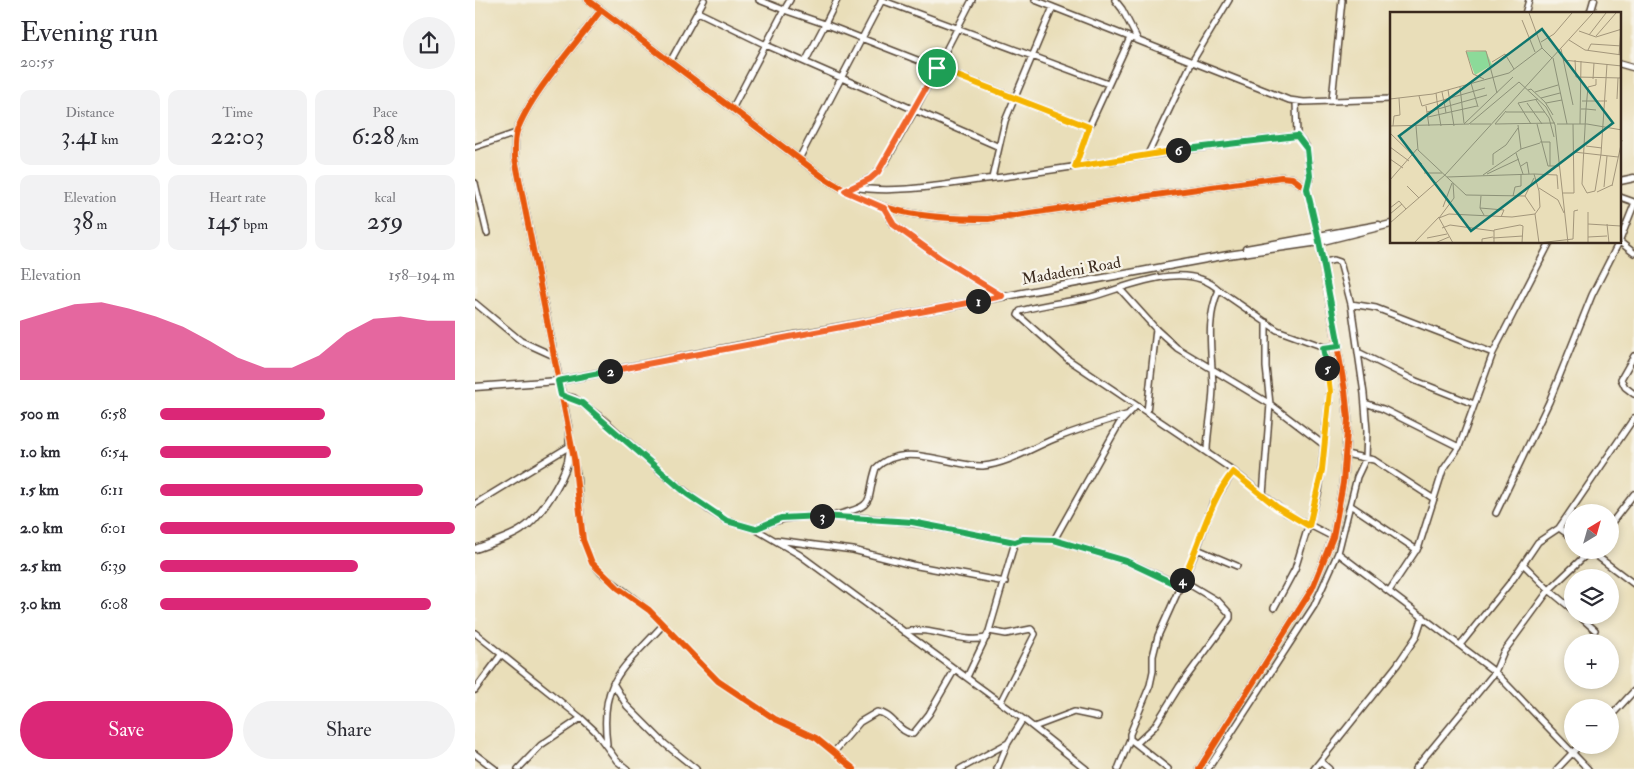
<!DOCTYPE html>
<meta charset="utf-8">
<style>
body{margin:0;font-family:"IM FELL Double Pica",serif;background:#f2f2f3;color:#2b2b33;height:100vh;display:flex;flex-direction:column;font-size:19px;white-space:nowrap}
*{box-sizing:border-box;margin:0}
p{font-size:16px;color:#7c7c81}
.icon{flex:none;width:28px;height:28px;fill:none;stroke:currentColor;stroke-width:2;stroke-linecap:round;stroke-linejoin:round}
.map{position:relative;flex:1;overflow:hidden}
.panel{display:flex;flex-direction:column;background:#fff;width:475px}
.panel>*{flex:none}
.needle{width:32px;rotate:37deg}
.fabs{position:absolute;left:1089px;top:504px;display:grid;gap:10px}
.fabs a{display:grid;place-items:center;width:55px;height:55px;border-radius:50%;background:#fff;box-shadow:0 2px 8px #0003;font-size:25px}
.pin{position:absolute;display:grid;place-items:center;width:42px;height:42px;color:#fff;margin:-21px;border:2px solid #fff;border-radius:50%;box-shadow:0 1px 5px #0007}
.km{position:absolute;width:25px;height:25px;margin:-12px;border-radius:50%;background:#222;color:#fff;font-size:14px;line-height:25px;text-align:center}
.round{display:grid;place-items:center;flex:none;width:52px;height:52px;border-radius:26px;background:#f2f2f3}
.head{display:flex;align-items:center;justify-content:space-between;height:85px;padding:0 20px}
h1{font-size:28px;font-weight:600;line-height:38px}
.metrics{display:grid;grid-template-columns:repeat(3,1fr);gap:8px;height:85px;padding:5px 20px}
.metrics div{display:grid;align-content:center;border-radius:10px;background:#f2f2f3;text-align:center}
.metrics b{font-size:25px;font-weight:600}
.metrics small{font-size:14px;font-weight:400}
.metrics p{font-size:14px}
.chart{height:140px;padding:10px 20px}
.chart p{display:flex;justify-content:space-between}
.chart svg{width:100%;height:90px;margin-top:5px;fill:#db2777;opacity:.7}
.button{display:flex;gap:10px;margin-top:auto;padding:10px 20px}
.button a{flex:1;height:58px;border-radius:30px;background:#db2777;color:#fff;font-size:20px;font-weight:600;line-height:58px;text-align:center}
.button a+a{background:#f2f2f3;color:#2b2b33}
ul{padding:0 20px;list-style:none;font-size:16px}
li{display:grid;grid-template-columns:80px 60px 1fr;align-items:center;height:38px}
li i{height:12px;border-radius:6px;background:#db2777}
main{display:flex;flex:1;min-height:0}
.map>svg:first-child{display:block}
.lines{fill:none;stroke-linecap:round;stroke-linejoin:round}
.minor-casing{stroke:#554535;stroke-width:8}
.tertiary-casing{stroke:#554535;stroke-width:9}
.minor{stroke:#fff;stroke-width:5}
.tertiary{stroke:#fff;stroke-width:6}
.cycleway-casing{stroke:#f7f3e8;stroke-width:9}
.cycleway{stroke:#e8590c;stroke-width:6}
.split-1-casing{stroke:#fff;stroke-width:10}
.split-2-casing{stroke:#fff;stroke-width:10}
.split-3-casing{stroke:#fff;stroke-width:10}
.split-4-casing{stroke:#fff;stroke-width:10}
.split-5-casing{stroke:#fff;stroke-width:10}
.split-6-casing{stroke:#fff;stroke-width:10}
.split-7-casing{stroke:#fff;stroke-width:10}
.split-1{stroke:#f0652b;stroke-width:6}
.split-2{stroke:#f0652b;stroke-width:6}
.split-3{stroke:#22a559;stroke-width:6}
.split-4{stroke:#22a559;stroke-width:6}
.split-5{stroke:#f5b400;stroke-width:6}
.split-6{stroke:#22a559;stroke-width:6}
.split-7{stroke:#f5b400;stroke-width:6}
.labels{text-anchor:middle;stroke-width:4.5;stroke-linejoin:round;paint-order:stroke}
.street-label{font-size:16px;fill:#3b2a1e;stroke:#f7f3e8}
.inset-road{fill:none;stroke:#a3967b;stroke-width:1}
.view{fill:#0f766e;fill-opacity:0.15;stroke:#0f766e;stroke-width:2.5}
.inset-edge{fill:none;stroke:#3b2a1e;stroke-width:2.5}
</style>
<main>
<section class="panel">
<div class="head"><div><h1>Evening run</h1><p>20:55</p></div><a class="round"><svg class="icon" aria-label="share" viewBox="0 0 24 24"><path d="M12 15V3M7 8l5-5 5 5M5 13v7h14v-7"/></svg></a></div>
<div class="metrics">
<div><p>Distance</p><b>3.41<small> km</small></b></div>
<div><p>Time</p><b>22:03</b></div>
<div><p>Pace</p><b>6:28<small> /km</small></b></div>
</div>
<div class="metrics">
<div><p>Elevation</p><b>38<small> m</small></b></div>
<div><p>Heart rate</p><b>145<small> bpm</small></b></div>
<div><p>kcal</p><b>259</b></div>
</div>
<div class="chart"><p><span>Elevation</span>158–194 m</p>
<svg viewBox="0 0 160 44" preserveAspectRatio="none"><path d="M0 44V15L10 11L20 7L30 6L40 9L50 13L60 18L70 25L80 33L90 38L100 38L110 32L120 21L130 14L140 13L150 15L160 15V44z"/></svg>
</div>
<ul>
<li><b>500 m</b>6:58<i style="width:56%"></i></li>
<li><b>1.0 km</b>6:54<i style="width:58%"></i></li>
<li><b>1.5 km</b>6:11<i style="width:89%"></i></li>
<li><b>2.0 km</b>6:01<i style="width:100%"></i></li>
<li><b>2.5 km</b>6:39<i style="width:67%"></i></li>
<li><b>3.0 km</b>6:08<i style="width:92%"></i></li>
</ul>
<div class="button"><a>Save</a><a>Share</a></div>
</section>
<div class="map">
<svg width="1159" height="769" viewBox="0 0 1159 769">
<rect width="100%" height="100%" fill="#f7f3e8"/>
<filter id="ink" filterUnits="userSpaceOnUse"><feTurbulence type="fractalNoise" baseFrequency=".02" numOctaves="2"/><feDisplacementMap in="SourceGraphic" scale="10" xChannelSelector="R" yChannelSelector="G"/><feConvolveMatrix kernelMatrix="1 2 1 2 8 2 1 2 1" color-interpolation-filters="sRGB"/></filter>
<filter id="wash" filterUnits="userSpaceOnUse"><feTurbulence type="fractalNoise" baseFrequency=".0096" numOctaves="4" result="noise"/><feDisplacementMap in="SourceGraphic" scale="20" xChannelSelector="R" yChannelSelector="G"/><feGaussianBlur stdDeviation="1.12" result="paint"/><feColorMatrix in="noise" values="0 0 0 0 0 0 0 0 0 0 0 0 0 0 0 0 0 1.4 0 .05"/><feComposite in="paint" operator="in"/></filter>
<g filter="url(#wash)">
<rect width="100%" height="100%" fill="#e9deb9"/>
</g>
<g filter="url(#ink)">
<g class="lines">
<!-- minor casing -->
<g class="minor-casing">
<path id="minor" d="M284,0L309,10L315,0
M406,0L633,84
M560,0L814,100L829,102L916,99
M640,0L647,9L663,40
M223,12L291,45L522,146
M1050,14L1054,0
M195,62L229,0
M330,62L350,24L614,127
M1145,64L1159,68
M857,100L867,0
M821,102L822,136L831,146L833,157L835,176L832,189
M257,109L309,10L350,24L362,0
M0,147L41,133
M673,154L717,62L754,0
M324,159L407,0
M600,167L614,127L655,38
M517,178L530,121L578,7
M0,183L12,233
M379,187C422,195 476,183 519,178C620,165 721,146 822,136
M379,187L399,176L411,161L440,110L497,0
M1145,197L1159,202
M409,208L419,225L465,258L527,296
M1145,240L1159,205
M1145,242L1159,253
M645,289L681,329L702,348L795,404L849,445
M744,290C711,259 653,287 616,297C593,302 569,304 545,311L543,315L594,360L753,467L811,513L858,537
M0,303L46,341L79,356
M876,304L901,308L1018,353
M883,352L941,381L999,404
M1159,356L1146,379L1150,387L1159,394
M86,395L99,398L127,418L188,474L234,510L252,521L280,529L325,555L548,719
M890,403L908,409L984,447
M672,412L681,329
M732,452C732,430 738,408 738,386C737,355 730,318 744,290L802,330L849,347L864,346
M871,454L899,460L959,499
M788,495L795,404L791,367V322
M0,504L95,446L102,474L108,540L117,563L126,573L174,610L243,681L300,719L341,738L379,769
M875,505L942,550
M1021,513L1074,402L1117,295L1144,242
M361,515C404,505 390,501 401,468C429,440 476,467 508,466C532,464 557,448 579,439C602,430 627,422 651,415
M1135,525L1159,494
M1084,528L1098,538
M280,529C307,515 336,516 366,517C429,518 479,531 540,542L548,539L579,540L644,424L661,406
M302,540L378,550L437,565L530,582
M579,540L651,561L704,585
M722,549L762,566
M1114,550L1159,584
M863,553L1020,672L1113,769
M1048,564L1074,590L1116,550
M914,591L944,546L968,470L984,447L1018,353L1075,242
M799,608L820,569L844,491L855,391L849,347
M1103,615L1120,630
M514,631L531,634L556,629L560,634L526,701
M429,632C456,625 484,644 511,638
M0,633L106,718L120,731L142,761L152,769
M985,645L1038,579L1063,542L1084,528L1159,418
M492,677L514,631L540,542
M138,683L152,706L190,744L221,769
M0,690L26,655
M1135,717L1159,691
M559,727L599,712L623,717
M662,743L679,727L704,687L755,618V614L744,602L707,580
M132,744C124,680 148,669 188,625
M359,752L385,722L402,712C417,713 424,733 438,734L454,714L480,669
M0,754L20,769
M846,762L854,769
M43,769L66,745L106,718
M485,769L533,743
M522,769L533,743L548,719L611,769
M643,769L655,739
M693,769L655,739V734L675,685L678,671V656L683,636L722,549L737,505L758,472
M733,769L839,606L863,553L882,477L891,458L892,431L889,394L876,304L865,262L859,260L847,263
M839,769L922,665L941,637L948,616
M940,769L1020,672L1028,653L1074,590L1098,610
M1082,769L1105,745"/>
</g>
<!-- tertiary casing -->
<g class="tertiary-casing">
<path id="tertiary" d="M113,0L348,177C402,213 449,219 513,219L806,177L817,178L832,189L843,235L870,391L873,419L868,483L858,537L837,589L724,769
M1115,14L1119,0
M1145,181L1159,178
M771,249L904,225
M0,387L83,381L288,341L753,255L844,242L916,224
M0,549C14,544 34,538 46,530C65,518 87,482 93,461C96,449 95,438 93,426L40,158C40,149 39,140 42,131C55,94 102,43 126,10"/>
</g>
<!-- minor -->
<use href="#minor" class="minor"/>
<!-- tertiary -->
<use href="#tertiary" class="tertiary"/>
<!-- cycleway casing -->
<g class="cycleway-casing">
<path id="cycleway" d="M113,0L348,177C402,213 449,219 513,219L806,177L817,178L832,189L843,235L870,391L873,419L868,483L858,537L837,589L724,769
M126,10C102,43 55,94 42,131C39,140 40,149 40,158L99,458L108,540L117,563L143,588L174,610L243,681L300,719L341,738L379,769"/>
</g>
<!-- cycleway -->
<use href="#cycleway" class="cycleway"/>
</g>
</g>
<g class="lines" filter="url(#ink)">
<!-- split-1 casing -->
<g class="split-1-casing">
<path id="split-1" d="M462,68L403,172L395,179L370,191L409,208L419,225L465,258L527,296L503,301"/>
</g>
<!-- split-2 casing -->
<g class="split-2-casing">
<path id="split-2" d="M135,371L503,301"/>
</g>
<!-- split-3 casing -->
<g class="split-3-casing">
<path id="split-3" d="M135,371L83,381L86,395L107,403L212,494L252,521L280,529L306,518L347,516"/>
</g>
<!-- split-4 casing -->
<g class="split-4-casing">
<path id="split-4" d="M347,516L437,522L540,542L548,539L579,540L651,561L704,586L707,580"/>
</g>
<!-- split-5 casing -->
<g class="split-5-casing">
<path id="split-5" d="M707,580C726,544 732,504 758,472L802,507L834,526L847,470L855,391L852,368"/>
</g>
<!-- split-6 casing -->
<g class="split-6-casing">
<path id="split-6" d="M703,150L822,136L832,149L835,176L832,189L843,236L864,346L848,348L852,368"/>
</g>
<!-- split-7 casing -->
<g class="split-7-casing">
<path id="split-7" d="M462,68L614,127L600,167L703,150"/>
</g>
<!-- split-1 -->
<use href="#split-1" class="split-1"/>
<!-- split-2 -->
<use href="#split-2" class="split-2"/>
<!-- split-3 -->
<use href="#split-3" class="split-3"/>
<!-- split-4 -->
<use href="#split-4" class="split-4"/>
<!-- split-5 -->
<use href="#split-5" class="split-5"/>
<!-- split-6 -->
<use href="#split-6" class="split-6"/>
<!-- split-7 -->
<use href="#split-7" class="split-7"/>
</g>
<g class="labels">
<!-- street labels -->
<g class="street-label">
<text transform="translate(596 270) rotate(-10)" y="6">Madadeni Road</text>
</g>
</g>
<!-- overview -->
<g transform="translate(915 12)">
<rect width="231" height="231" fill="#e9deb9"/>
<path d="M96,39L102,53L85,63L76,40Z" fill="#8cda99"/>
<path class="inset-road" d="M139,1L152,36L162,46M132,8L145,40M189,19L206,25L232,17M199,23L216,1M206,24L226,1M179,28L195,38L232,43M151,30L164,22L182,1M171,37L183,93M198,38L201,32L232,34M229,43L231,17M163,46L177,112M173,48L232,54M185,48L186,65L232,66M102,50L115,42L124,57M94,67L83,62L76,39H96L107,81M203,67L204,51M81,71L88,95M70,75L74,111M58,78L64,114M138,78L141,77L155,90L163,103M145,80L168,73M29,84L32,94L95,76M151,86L170,81M0,87L43,82L119,61L152,36M227,87L228,66M146,88L159,106L164,125M192,89H217M137,91L152,112M156,91L172,88M36,94L39,114M191,97H196L198,75L206,73V67M206,98L196,97L192,172L197,181L205,179L211,142L217,52M37,100L48,97L46,81M116,100H155M56,101L55,95L97,83M38,105L87,94M74,112L123,65M80,112H101M105,112L165,111M105,112L116,99M141,112L128,91L148,87M147,112L158,154H170M167,112H197L232,118M190,112L191,49M0,114L79,112L129,70L156,95L165,113L178,231M3,114L4,104L10,103L9,86M26,114L28,138L76,183L135,184L144,166M51,114L48,97L55,95L52,80M0,121L32,152M150,130H160V154M196,134L212,136M0,135L19,149M131,137L150,131M184,140L228,145M126,141L133,162M0,147L13,156M103,153V142L116,133L128,116M131,154L137,150L139,162M34,161H52M97,162L129,147M93,163L131,137L128,113M57,165L144,162M0,168L27,137M17,174L29,186M222,174L232,128M214,175L217,144M149,176L168,188L174,201M207,180L222,173M173,181H184L183,112M91,184L90,196L94,203M123,184L125,175L131,174V162M135,184L145,199M53,195L62,171M0,196L9,189L16,197M90,196L114,198L111,205M0,202L12,192M49,206L59,202L122,205L145,202M0,211L55,163L203,1M198,212L231,214M217,212L219,231M231,212L232,230M52,216L60,213L104,219M198,225L217,224M37,226L57,222M103,226L133,224M24,231L49,205M45,231L59,225M63,231L49,206L64,186L63,171M92,231V227L103,225M104,231V218L130,213L133,214L132,231M148,231L183,227L184,199L188,198M149,231L145,202L150,195L149,179L144,162L167,163L168,177M198,231V200"/>
<path class="view" d="M152,17L223,111L81,219L9,124Z"/>
<rect width="231" height="231" class="inset-edge"/>
</g>
</svg>
<div class="fabs">
<a><svg class="needle" viewBox="-14 -14 28 28"><path d="M0-13l5 13h-10z" fill="#e53935"/><path d="M0 13l5-13h-10z" fill="#7c7c81"/></svg></a>
<a><svg class="icon" aria-label="layers" viewBox="0 0 24 24"><path d="M12 4l9 5-9 5-9-5zM3 14l9 5 9-5"/></svg></a>
<a>+</a>
<a>−</a>
</div>
<div class="pin" style="left:462px;top:68px;background:#1e9e55"><svg class="icon" aria-label="arrive" viewBox="0 0 24 24"><path d="M6 21V4h12l-3 4 3 4H6"/></svg></div>
<b class="km" style="left:503px;top:301px">1</b>
<b class="km" style="left:135px;top:371px">2</b>
<b class="km" style="left:347px;top:516px">3</b>
<b class="km" style="left:707px;top:580px">4</b>
<b class="km" style="left:852px;top:368px">5</b>
<b class="km" style="left:703px;top:150px">6</b>
</div>
</main>
